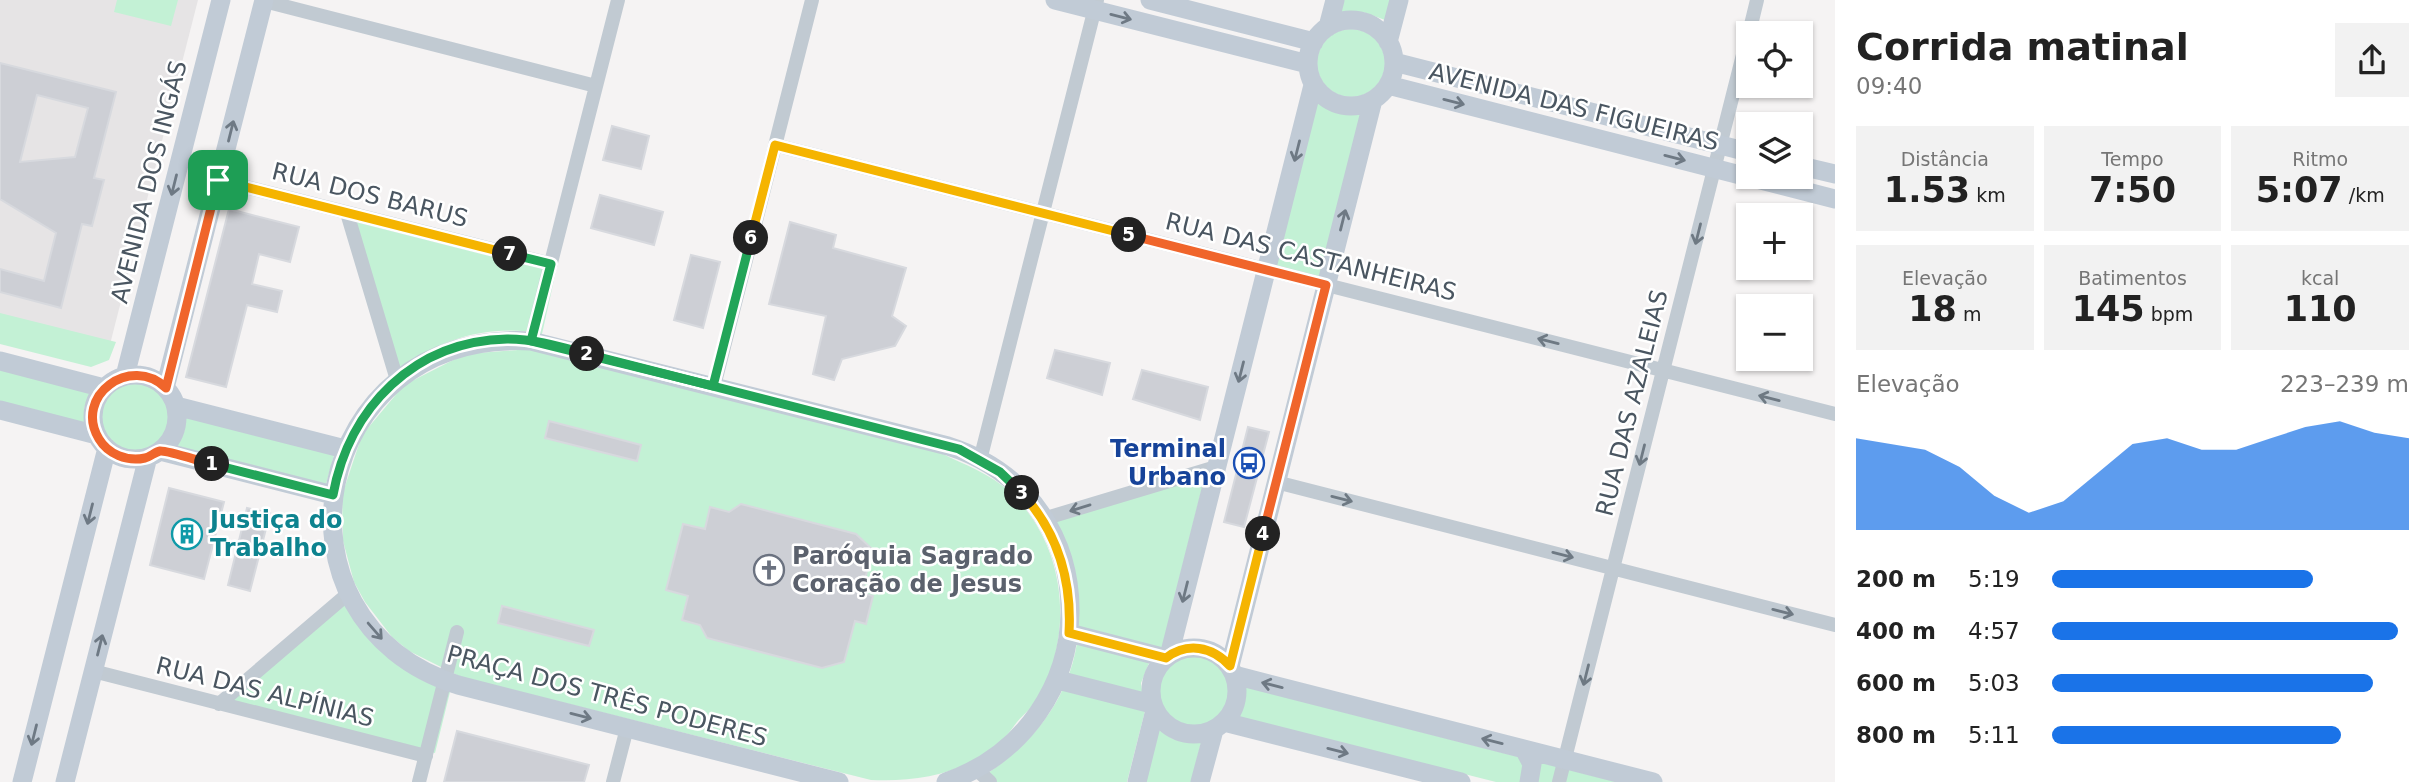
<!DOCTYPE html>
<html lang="pt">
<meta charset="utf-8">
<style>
body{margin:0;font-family:"DejaVu Sans",sans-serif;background:#f2f2f2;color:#222;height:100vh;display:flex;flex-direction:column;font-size:26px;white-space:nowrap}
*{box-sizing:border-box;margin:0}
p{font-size:23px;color:#767676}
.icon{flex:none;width:38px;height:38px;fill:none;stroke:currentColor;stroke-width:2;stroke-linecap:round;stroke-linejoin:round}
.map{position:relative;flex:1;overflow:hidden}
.side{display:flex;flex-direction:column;background:#fff;width:595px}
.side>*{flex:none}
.buttons{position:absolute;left:1736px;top:21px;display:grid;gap:14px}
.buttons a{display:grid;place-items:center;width:77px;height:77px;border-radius:0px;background:#fff;box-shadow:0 2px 5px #0004;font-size:35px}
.pin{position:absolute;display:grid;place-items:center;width:60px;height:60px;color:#fff;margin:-30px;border-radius:14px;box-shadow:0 4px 10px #0006}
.km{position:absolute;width:35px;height:35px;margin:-18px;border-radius:50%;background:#222;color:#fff;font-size:19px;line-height:35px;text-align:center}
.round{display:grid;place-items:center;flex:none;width:74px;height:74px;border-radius:0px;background:#f2f2f2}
.summary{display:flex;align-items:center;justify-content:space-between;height:119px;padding:0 21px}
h1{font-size:38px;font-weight:700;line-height:52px}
.metrics{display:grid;grid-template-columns:repeat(3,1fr);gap:10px;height:119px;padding:7px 21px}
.metrics div{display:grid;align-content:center;border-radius:0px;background:#f2f2f2;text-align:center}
.metrics b{font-size:35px;font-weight:700}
.metrics small{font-size:19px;font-weight:400}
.metrics p{font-size:19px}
.chart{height:196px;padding:14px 21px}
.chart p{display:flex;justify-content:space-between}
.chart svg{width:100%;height:126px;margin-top:7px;fill:#1a73e8;opacity:.7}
ul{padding:0 21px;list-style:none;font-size:23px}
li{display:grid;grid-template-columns:112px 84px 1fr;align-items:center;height:52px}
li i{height:18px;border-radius:9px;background:#1a73e8}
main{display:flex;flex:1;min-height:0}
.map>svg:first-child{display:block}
.education{fill:#e6e4e5}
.green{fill:#c3f1d5}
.building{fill:#cdcfd5;stroke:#d7d9de;stroke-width:2;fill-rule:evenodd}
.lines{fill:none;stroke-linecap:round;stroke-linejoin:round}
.street{stroke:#c1cad2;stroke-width:14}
.secondary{stroke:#c1cbd6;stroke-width:19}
.oneway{stroke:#6e7984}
.oneway2{stroke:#6e7983}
.split-1-casing{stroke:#fff;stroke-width:14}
.split-2-casing{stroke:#fff;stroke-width:14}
.split-3-casing{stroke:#fff;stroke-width:14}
.split-4-casing{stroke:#fff;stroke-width:14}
.split-5-casing{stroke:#fff;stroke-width:14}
.split-6-casing{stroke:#fff;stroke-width:14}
.split-7-casing{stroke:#fff;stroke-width:14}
.split-8-casing{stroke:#fff;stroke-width:14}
.split-1{stroke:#f0652b;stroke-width:9}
.split-2{stroke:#22a559;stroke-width:9}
.split-3{stroke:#22a559;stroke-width:9}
.split-4{stroke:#f5b400;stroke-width:9}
.split-5{stroke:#f0652b;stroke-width:9}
.split-6{stroke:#f5b400;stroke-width:9}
.split-7{stroke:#22a559;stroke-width:9}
.split-8{stroke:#f5b400;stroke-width:9}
.labels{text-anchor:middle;stroke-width:5;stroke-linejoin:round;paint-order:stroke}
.street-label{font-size:24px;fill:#4a5661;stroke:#fff}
.transit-label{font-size:24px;font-weight:bold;fill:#164399;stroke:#fff;text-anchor:end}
.culture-label{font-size:24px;font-weight:bold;fill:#0d838f;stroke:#fff;text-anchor:start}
.worship-label{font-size:24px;font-weight:bold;fill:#5b616d;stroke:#fff;text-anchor:start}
</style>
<main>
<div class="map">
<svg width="1835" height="782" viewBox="0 0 1835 782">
<rect width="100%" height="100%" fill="#f5f3f3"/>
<!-- education -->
<path class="education" d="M0,0H198L106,360L0,333Z"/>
<!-- green -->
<path class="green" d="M117,0H178L171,26L114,12Z
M1344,0H1390L1385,20L1363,12L1341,13Z
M1317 63a34 34 0 1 1 68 0a34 34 0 1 1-68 0Z
M1318,100C1331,111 1344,115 1361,114L1319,278L1276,266Z
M355,220L556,271L542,334C492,323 440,339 399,368Z
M0,313L116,342L109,360L91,367L0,344Z
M531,349L941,453C965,465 991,474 1010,492C1065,544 1074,628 1041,694C1036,704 1025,713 1017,722C1011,730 1004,740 996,746C960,775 915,782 871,780L461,677L409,651L392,637L365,602L354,582L343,541L342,495L362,435L404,385L465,354Z
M0,370L90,393L84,408V423L0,401Z
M101 417a34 34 0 1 1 68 0a34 34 0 1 1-68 0Z
M186,417L334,455L326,484L177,446L184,432Z
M1205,476L1162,648L1149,663L1141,683L1145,711L1127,782H997L988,773C1078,712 1103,619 1055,521Z
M345,603C367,645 406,677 450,692L435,753L231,701Z
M1159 691a35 35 0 1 1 70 0a35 35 0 1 1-70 0Z
M1246,687L1617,782H1496L1239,717L1245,701Z
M1159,730L1173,739L1201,743L1191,782H1146Z"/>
<!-- building -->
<path class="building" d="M0,63L116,92L94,178L104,180L92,226L82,224L61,308L0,292V269L44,281L56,233L0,199ZM37,95L88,108L75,157L20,162Z
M612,126L649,136L641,169L603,160Z
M600,195L663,212L654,245L591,228Z
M229,209L299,227L290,262L259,254L252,284L282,291L277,312L247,305L226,387L186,377Z
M790,222L836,235L833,248L906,268L892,316L906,326L895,346L842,359L834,380L813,374L826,316L769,304Z
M691,255L720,262L703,328L674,320Z
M1055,350L1110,363L1102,395L1047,378Z
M1142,370L1208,387L1200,420L1133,399Z
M549,421L641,445L637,461L545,438Z
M1248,427L1269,432L1244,527L1224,522Z
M169,488L224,502L204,579L150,565Z
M741,504L856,534L872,549L862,593L873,596L866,624L855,621L844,662L822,668L707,638L700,625L682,620L688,596L666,590L683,524L705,529L710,507L729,512Z
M247,508L270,513L250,591L228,585Z
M502,606L594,630L589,646L498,623Z
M457,731L589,765L584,782H444Z"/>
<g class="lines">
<!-- street -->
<path class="street" d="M264,1L596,86
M1749,33L1757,0
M775,145L1835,414
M218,180L551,264
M347,213L397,380
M531,341L618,0
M714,386L812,0
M980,460L1097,0
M1276,482L1835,625
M1043,519L1216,467
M93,671L426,756
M219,704L350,592
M976,769L990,782
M419,782L457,632
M613,782L627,728
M1559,782L1748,35"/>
<!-- secondary -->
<path class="secondary" d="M1055,0L1308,64
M1150,0L1314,42
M1308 63a43 43 0 1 1 86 0a43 43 0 1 1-86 0Z
M1328,27L1335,0
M1388,42L1399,0
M1394,62L1748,152
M1388,85L1748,177
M1801,166L1835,174
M1749,177L1835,199
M0,361L104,388
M93 417a42 42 0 1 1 84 0a42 42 0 1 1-84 0Z
M125,376L221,0
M165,388L264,0
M176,406L345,449
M0,410L97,435
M160,451L333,495
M1069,633L1166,658
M1151 691a43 43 0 1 1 86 0a43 43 0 1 1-86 0Z
M1169,656L1313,85
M1230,666L1373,100
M1234,675L1653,782
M1058,680L1152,704
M1224,722L1461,782
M1524,749L1532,764L1529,782
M22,782L107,448
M65,782L148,457
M839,782L458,685C257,621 309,328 531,341L948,446C1114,499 1108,725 946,782
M1137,782L1155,710
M1200,782L1214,730"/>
</g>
<!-- one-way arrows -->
<defs><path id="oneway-shaft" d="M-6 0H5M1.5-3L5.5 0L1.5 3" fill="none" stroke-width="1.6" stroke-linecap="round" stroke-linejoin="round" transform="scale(1.75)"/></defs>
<g class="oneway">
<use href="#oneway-shaft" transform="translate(1121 17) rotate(14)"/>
<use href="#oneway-shaft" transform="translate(1454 102) rotate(14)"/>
<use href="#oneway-shaft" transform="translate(231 131) rotate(-76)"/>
<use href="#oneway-shaft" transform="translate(1297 151) rotate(104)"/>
<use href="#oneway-shaft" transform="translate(1675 158) rotate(14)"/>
<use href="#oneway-shaft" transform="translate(174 185) rotate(104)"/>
<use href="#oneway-shaft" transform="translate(1343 220) rotate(-76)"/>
<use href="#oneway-shaft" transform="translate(1241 372) rotate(104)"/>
<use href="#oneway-shaft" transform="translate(90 514) rotate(104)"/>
<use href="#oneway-shaft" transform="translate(1185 592) rotate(104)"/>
<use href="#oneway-shaft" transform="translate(375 631) rotate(49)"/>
<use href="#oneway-shaft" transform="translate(100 645) rotate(-76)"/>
<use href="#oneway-shaft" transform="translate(1272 685) rotate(-166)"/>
<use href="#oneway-shaft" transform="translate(581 716) rotate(14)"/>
<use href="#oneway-shaft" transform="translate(34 735) rotate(104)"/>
<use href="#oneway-shaft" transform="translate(1492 741) rotate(-166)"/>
<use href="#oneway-shaft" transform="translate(1338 751) rotate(14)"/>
</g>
<g class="oneway2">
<use href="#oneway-shaft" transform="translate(1698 234) rotate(104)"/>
<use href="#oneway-shaft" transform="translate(1548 341) rotate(-166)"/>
<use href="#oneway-shaft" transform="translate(1769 398) rotate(-166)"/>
<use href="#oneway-shaft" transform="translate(1642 455) rotate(104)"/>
<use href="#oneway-shaft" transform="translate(1342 499) rotate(14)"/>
<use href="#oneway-shaft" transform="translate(1080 508) rotate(163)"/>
<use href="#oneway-shaft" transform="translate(1563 555) rotate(14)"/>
<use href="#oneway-shaft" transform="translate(1783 612) rotate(14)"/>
<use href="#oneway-shaft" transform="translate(1586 675) rotate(104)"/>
</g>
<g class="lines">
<!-- split-1 casing -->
<g class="split-1-casing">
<path id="split-1" d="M212,464C202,462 167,450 160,451C155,452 150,457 145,458C127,462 108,454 99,439C73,396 131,354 166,388L218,180"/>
</g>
<!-- split-2 casing -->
<g class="split-2-casing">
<path id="split-2" d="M212,464L333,495C349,407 415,341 507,339C535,339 561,347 587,354"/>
</g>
<!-- split-3 casing -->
<g class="split-3-casing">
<path id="split-3" d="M587,354L959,449L1000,472L1022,493"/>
</g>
<!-- split-4 casing -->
<g class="split-4-casing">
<path id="split-4" d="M1022,493C1058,533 1072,580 1069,633L1166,658C1187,642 1212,646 1230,666L1263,534"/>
</g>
<!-- split-5 casing -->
<g class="split-5-casing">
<path id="split-5" d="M1129,235L1326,285L1263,534"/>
</g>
<!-- split-6 casing -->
<g class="split-6-casing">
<path id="split-6" d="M751,238L775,145L1129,235"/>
</g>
<!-- split-7 casing -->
<g class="split-7-casing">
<path id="split-7" d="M510,254L551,264L531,341L713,386L751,238"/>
</g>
<!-- split-8 casing -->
<g class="split-8-casing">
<path id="split-8" d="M218,180L510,254"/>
</g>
<!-- split-1 -->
<use href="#split-1" class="split-1"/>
<!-- split-2 -->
<use href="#split-2" class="split-2"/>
<!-- split-3 -->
<use href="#split-3" class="split-3"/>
<!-- split-4 -->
<use href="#split-4" class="split-4"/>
<!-- split-5 -->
<use href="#split-5" class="split-5"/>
<!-- split-6 -->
<use href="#split-6" class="split-6"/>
<!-- split-7 -->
<use href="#split-7" class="split-7"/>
<!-- split-8 -->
<use href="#split-8" class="split-8"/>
</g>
<!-- icons -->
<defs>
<g id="bus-ring" transform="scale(1.575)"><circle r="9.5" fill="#fff" stroke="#1a4fb4" stroke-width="1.5"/><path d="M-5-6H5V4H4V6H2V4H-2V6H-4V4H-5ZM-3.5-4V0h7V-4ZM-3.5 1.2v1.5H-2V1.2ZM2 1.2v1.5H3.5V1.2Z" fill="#1a4fb4"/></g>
<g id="building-ring" transform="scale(1.575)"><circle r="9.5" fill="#fff" stroke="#0f9aa8" stroke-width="1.5"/><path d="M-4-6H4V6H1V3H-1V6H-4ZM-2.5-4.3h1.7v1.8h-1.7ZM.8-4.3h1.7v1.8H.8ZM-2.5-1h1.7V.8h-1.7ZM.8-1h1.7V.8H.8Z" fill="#0f9aa8"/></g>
<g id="church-ring" transform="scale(1.575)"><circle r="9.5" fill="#fff" stroke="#6b7280" stroke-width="1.5"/><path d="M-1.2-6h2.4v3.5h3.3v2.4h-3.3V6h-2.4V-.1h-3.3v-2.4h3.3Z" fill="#6b7280"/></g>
</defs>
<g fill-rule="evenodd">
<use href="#bus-ring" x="1249" y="463"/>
<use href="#building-ring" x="187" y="534"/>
<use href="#church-ring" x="769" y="570"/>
</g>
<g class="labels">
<!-- street labels -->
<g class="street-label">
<text transform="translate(1574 107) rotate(14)" y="8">AVENIDA DAS FIGUEIRAS</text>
<text transform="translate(149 182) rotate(-76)" y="8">AVENIDA DOS INGÁS</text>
<text transform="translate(370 195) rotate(14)" y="8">RUA DOS BARUS</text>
<text transform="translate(1311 257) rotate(14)" y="8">RUA DAS CASTANHEIRAS</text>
<text transform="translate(1632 403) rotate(-76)" y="8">RUA DAS AZALEIAS</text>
<text transform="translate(265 692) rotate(14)" y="8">RUA DAS ALPÍNIAS</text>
<text transform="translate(607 696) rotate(15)" y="8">PRAÇA DOS TRÊS PODERES</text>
</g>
<!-- transit labels -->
<g class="transit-label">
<text x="1226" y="457">Terminal<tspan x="1226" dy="28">Urbano</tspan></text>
</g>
<!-- culture labels -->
<g class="culture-label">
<text x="210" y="528">Justiça do<tspan x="210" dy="28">Trabalho</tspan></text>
</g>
<!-- worship labels -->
<g class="worship-label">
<text x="792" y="564">Paróquia Sagrado<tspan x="792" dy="28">Coração de Jesus</tspan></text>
</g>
</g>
</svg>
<div class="buttons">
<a><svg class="icon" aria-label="locate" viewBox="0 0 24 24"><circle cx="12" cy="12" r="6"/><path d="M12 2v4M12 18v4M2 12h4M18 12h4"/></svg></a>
<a><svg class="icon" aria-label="layers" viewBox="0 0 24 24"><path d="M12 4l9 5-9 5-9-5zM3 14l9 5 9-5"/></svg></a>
<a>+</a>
<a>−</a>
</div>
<div class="pin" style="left:218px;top:180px;background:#1e9e55"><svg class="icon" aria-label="arrive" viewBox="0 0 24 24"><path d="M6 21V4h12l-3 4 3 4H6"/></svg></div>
<b class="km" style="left:212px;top:464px">1</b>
<b class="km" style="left:587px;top:354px">2</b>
<b class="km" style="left:1022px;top:493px">3</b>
<b class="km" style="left:1263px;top:534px">4</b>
<b class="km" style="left:1129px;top:235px">5</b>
<b class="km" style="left:751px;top:238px">6</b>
<b class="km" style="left:510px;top:254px">7</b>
</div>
<section class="side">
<div class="summary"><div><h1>Corrida matinal</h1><p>09:40</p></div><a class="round"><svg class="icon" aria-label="share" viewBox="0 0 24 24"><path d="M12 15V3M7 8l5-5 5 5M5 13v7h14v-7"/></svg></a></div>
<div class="metrics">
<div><p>Distância</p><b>1.53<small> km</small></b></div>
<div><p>Tempo</p><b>7:50</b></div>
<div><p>Ritmo</p><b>5:07<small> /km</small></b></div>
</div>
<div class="metrics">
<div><p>Elevação</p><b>18<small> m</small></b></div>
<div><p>Batimentos</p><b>145<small> bpm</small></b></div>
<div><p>kcal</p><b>110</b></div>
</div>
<div class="chart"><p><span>Elevação</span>223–239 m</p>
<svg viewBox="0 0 160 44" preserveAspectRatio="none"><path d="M0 44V12L10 14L20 16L30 22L40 32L50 38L60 34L70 24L80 14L90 12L100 16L110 16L120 12L130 8L140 6L150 10L160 12V44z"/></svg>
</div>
<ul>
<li><b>200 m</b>5:19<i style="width:73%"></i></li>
<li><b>400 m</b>4:57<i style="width:97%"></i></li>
<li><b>600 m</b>5:03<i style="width:90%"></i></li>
<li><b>800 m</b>5:11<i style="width:81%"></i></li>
</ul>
</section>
</main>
